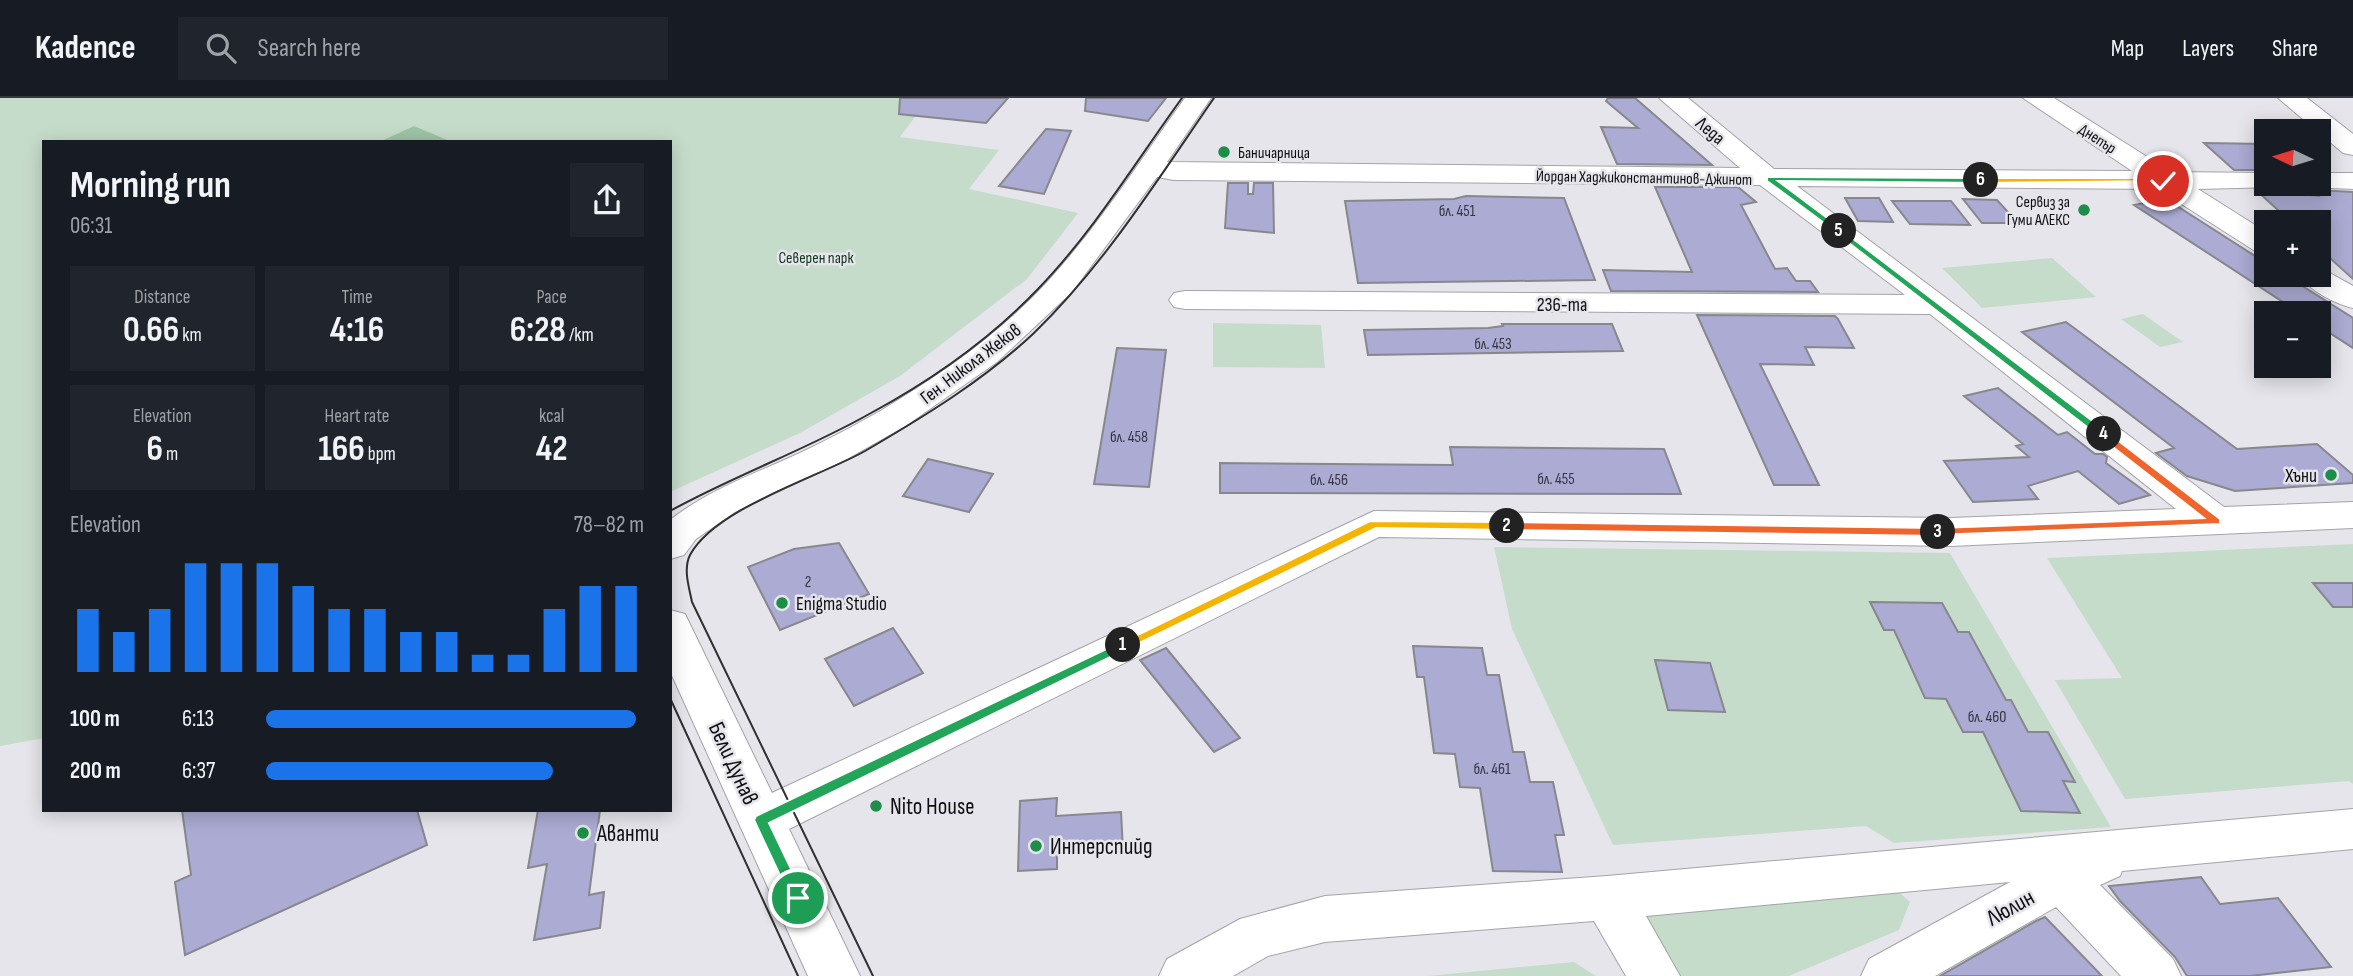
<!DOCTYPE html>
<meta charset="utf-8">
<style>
body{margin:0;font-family:"Sofia Sans Condensed",sans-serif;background:#20242c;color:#f1f3f6;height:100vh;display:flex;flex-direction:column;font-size:26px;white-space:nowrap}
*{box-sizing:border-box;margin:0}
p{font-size:23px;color:#9ea1a6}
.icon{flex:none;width:38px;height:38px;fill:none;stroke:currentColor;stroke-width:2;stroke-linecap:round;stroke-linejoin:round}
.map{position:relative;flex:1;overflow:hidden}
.drawer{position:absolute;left:42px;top:42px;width:630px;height:672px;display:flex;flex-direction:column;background:#171b24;border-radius:0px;box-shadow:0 4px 18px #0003}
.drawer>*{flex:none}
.needle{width:46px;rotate:274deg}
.tools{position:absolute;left:2254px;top:21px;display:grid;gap:14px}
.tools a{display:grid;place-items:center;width:77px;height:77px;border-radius:0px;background:#171b24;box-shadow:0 4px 18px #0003;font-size:35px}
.pin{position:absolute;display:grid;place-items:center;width:60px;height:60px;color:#fff;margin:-30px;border:4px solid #fff;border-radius:50%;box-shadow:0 2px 7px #0007}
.km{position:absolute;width:35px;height:35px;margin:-18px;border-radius:50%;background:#222;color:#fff;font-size:19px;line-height:35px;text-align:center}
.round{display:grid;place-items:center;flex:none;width:74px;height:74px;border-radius:0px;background:#20242c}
.overview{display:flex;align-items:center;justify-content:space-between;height:119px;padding:0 28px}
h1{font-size:38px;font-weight:700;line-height:52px}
.stats{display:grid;grid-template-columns:repeat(3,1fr);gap:10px;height:119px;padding:7px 28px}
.stats div{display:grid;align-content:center;border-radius:0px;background:#20242c;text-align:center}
.stats b{font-size:35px;font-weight:700}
.stats small{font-size:19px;font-weight:400}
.stats p{font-size:19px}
.chart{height:196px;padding:14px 28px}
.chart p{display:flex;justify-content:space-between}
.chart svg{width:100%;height:126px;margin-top:7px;stroke:#1a73e8;stroke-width:6}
ul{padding:0 28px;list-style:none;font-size:23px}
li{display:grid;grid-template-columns:112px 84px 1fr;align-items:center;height:52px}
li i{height:18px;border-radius:9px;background:#1a73e8}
header{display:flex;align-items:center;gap:42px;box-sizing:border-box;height:98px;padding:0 35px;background:#171b24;border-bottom:2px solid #363941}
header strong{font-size:33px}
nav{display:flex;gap:38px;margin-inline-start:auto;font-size:24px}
.search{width:490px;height:63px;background:#20242c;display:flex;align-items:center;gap:18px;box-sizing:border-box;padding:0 24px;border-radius:0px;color:#9ea1a6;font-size:26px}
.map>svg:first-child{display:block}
.green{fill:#c6dcca}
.water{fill:#9ec3a5}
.building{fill:#ababd3;stroke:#87878d;stroke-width:2}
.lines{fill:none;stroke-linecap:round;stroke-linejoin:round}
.minor-casing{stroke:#a3a3a9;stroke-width:2}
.minor{fill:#fff;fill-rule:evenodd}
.tram{stroke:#303032;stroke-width:2}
.split-1{fill:#22a559;stroke:#fff;stroke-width:2}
.split-2{fill:#f5b400;stroke:#fff;stroke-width:2}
.split-3{fill:#f0652b;stroke:#fff;stroke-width:2}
.split-4{fill:#f0652b;stroke:#fff;stroke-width:2}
.split-5{fill:#22a559;stroke:#fff;stroke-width:2}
.split-6{fill:#22a559;stroke:#fff;stroke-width:2}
.split-7{fill:#f5b400;stroke:#fff;stroke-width:2}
.poi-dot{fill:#1c8e47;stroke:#e5e5eb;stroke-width:2.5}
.labels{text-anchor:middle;stroke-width:5;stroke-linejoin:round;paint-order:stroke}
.far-street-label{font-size:16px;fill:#0e0e10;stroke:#e5e5eb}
.far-poi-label{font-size:16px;fill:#0e0e10;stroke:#e5e5eb;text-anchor:start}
.number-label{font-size:16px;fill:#353541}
.far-park-label{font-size:16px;fill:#0e381b;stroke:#e5e5eb}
.street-label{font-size:19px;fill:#0e0e10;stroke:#e5e5eb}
.poi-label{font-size:19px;fill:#0e0e10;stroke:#e5e5eb;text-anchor:end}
.near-street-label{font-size:23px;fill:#0e0e10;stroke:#e5e5eb}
.near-poi-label{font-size:23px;fill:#0e0e10;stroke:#e5e5eb;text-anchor:start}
</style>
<header>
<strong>Kadence</strong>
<div class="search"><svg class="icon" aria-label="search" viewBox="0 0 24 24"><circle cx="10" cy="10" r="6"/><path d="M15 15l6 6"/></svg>Search here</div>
<nav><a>Map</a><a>Layers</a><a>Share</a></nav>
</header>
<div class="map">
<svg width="2353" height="878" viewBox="0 0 2353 878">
<rect width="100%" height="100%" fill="#e5e5eb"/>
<!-- green -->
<path class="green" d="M0,0H929L900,39L999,52L969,91L1078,115L1027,181L900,278L800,335L670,394V44H44V640L0,648Z
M2052,160L2096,199L1982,210L1942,170Z
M2143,216L2183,244L2160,249L2121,221Z
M1213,225L1321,227L1325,270L1213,269Z
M2353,446V686L2349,683L2125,701L2055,582L2122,580L2047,460Z
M1494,449L1950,455L2111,729L1894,745L1866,728L1613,747L1512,531Z
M1898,793L1910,804L1899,832L1789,878H1675L1640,816Z
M1574,864L1596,878H1428Z"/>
<!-- water -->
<path class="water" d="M414,28L452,44H379Z"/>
<!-- building -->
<path class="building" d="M900,0H1008L986,25L899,16Z
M1086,0H1166L1148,23L1085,13Z
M1608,0H1635L1712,67L1617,66L1601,29L1638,30L1606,3Z
M1046,31L1071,33L1044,96L999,88Z
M2204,45L2266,46V72H2234Z
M1228,85H1248V96H1253L1254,85H1273L1274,135L1225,130Z
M1655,89H1738L1756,104L1741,107L1775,171L1787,170L1796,183H1810L1818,194L1611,193L1603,172L1692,174Z
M2256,92L2319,98V92L2353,94V181L2319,150V124H2291Z
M1466,98L1564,100L1595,182L1358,185L1345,103L1454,101Z
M1845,100H1879L1893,124L1858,123Z
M1963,101L1997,102L2018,125H1982Z
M2166,101L2266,165V177H2285L2353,220V250L2319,228V215H2300L2134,107Z
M1892,103H1951L1970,127L1910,126Z
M1697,217L1835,218L1838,221L1854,250L1805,249L1814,267L1760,266L1819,387H1774Z
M2066,224L2237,351L2317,346L2353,377V385L2235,393L2187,378L2156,355L2174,350L2022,234Z
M1502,226H1612L1623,253L1368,257L1364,232L1488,230L1503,228Z
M1117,250L1166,252L1149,389L1094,386Z
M1998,290L2058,337L2067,334L2095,356H2103L2107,359L2106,365L2150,397L2119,406L2078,373L2028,388L2038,401L1973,404L1944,363L2029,359L2016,348L2023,346L1964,298Z
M1450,349L1664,351L1681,396L1220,395V365L1453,367Z
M928,361L993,376L969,414L903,398Z
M839,445L869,496L780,532L748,469L794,451Z
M2313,485H2353V509H2333Z
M1870,504L1942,505L1958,534H1969L2006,602H2011L2028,634H2048L2075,684L2063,683L2080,715L2021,713L1983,634H1963L1946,601L1925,600L1894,532H1884Z
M893,530L923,575L854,608L825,561Z
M1413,548L1482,550L1487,577H1499L1513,654H1524L1530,684H1553L1564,737H1555L1562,774L1493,773L1480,690L1460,689L1455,656L1434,655L1424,579H1417Z
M1166,550L1240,640L1214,654L1140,562Z
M1655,562L1710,565L1725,614L1668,612Z
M1057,700L1056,718L1121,714L1123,752L1057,756V771L1018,773L1020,703Z
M182,712H417L427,747L185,857L175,784L191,777Z
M538,712H600L589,797L604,794L600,830L534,842L547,766L528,770Z
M2201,779L2220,806L2278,800L2331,869L2250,878H2187L2175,859L2120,803L2109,788Z
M2045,819L2102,878H1940L2036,823Z"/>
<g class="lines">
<!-- minor casing -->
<g class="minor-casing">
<path id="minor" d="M1185,0H1211L1167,64L1740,70L1659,0H1688L1774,71L2132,73L2023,0H2054L2171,74L2266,75V86H2278L2276,89L2198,91L2266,134V156L2255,153L2158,91L1797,88L2224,409L2353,404V430L1951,448L1379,439L789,731L860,878H808L670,573V512L685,516L772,695L1374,413L1951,420L2176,411L1930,216L1185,211L1174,209L1169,202L1174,195L1185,193L1905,197L1760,87L1174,82L1157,79L1072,194L997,264L907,327L847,361L735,414L696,441L684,457L670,461V422C710,391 757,375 802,354C829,341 856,327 882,312C942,276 1002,234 1049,182C1101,125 1141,61 1185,0Z
M2278,0H2307L2353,36V57L2343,55Z
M2319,75H2353V91L2309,89L2307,86H2319Z
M2319,169L2353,188V210C2335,206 2309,192 2299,177H2319Z
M2353,711V751L2122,773L2120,778L2100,787L2173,861L2181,878H2121L2056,809L1935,878H1861L1869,861L2010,784L1646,818L1680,878H1626L1594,823L1325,844L1268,858L1233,878H1159L1167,861L1240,821L1325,798L1607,778Z"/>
</g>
<!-- minor -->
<use href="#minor" class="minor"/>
<!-- tram -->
<path class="tram" d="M670,413C735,377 806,352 871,315C932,282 990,241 1038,191C1093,134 1135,65 1182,0
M670,600L798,878
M873,878L692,504C689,489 683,471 690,457C715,410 819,379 865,353C925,318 984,282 1034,235C1105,166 1158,81 1214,0"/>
</g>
<!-- split-1 -->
<path class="split-1" d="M1123,543L1129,547L1127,551L769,725L805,800L798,807L793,805L754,722L756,718Z"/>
<!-- split-2 -->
<path class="split-2" d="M1370,423L1507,424L1513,428L1507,432L1376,430L1127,551H1118L1117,547Z"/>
<!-- split-3 -->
<path class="split-3" d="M1507,424L1938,430L1944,434L1938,438L1507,432L1502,428Z"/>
<!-- split-4 -->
<path class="split-4" d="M2100,334H2107L2220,421V426L1934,437L1932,434L1938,430L2204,420L2100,339Z"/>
<!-- split-5 -->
<path class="split-5" d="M1839,130L2107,334V339H2100L1836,135Z"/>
<!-- split-6 -->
<path class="split-6" d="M1767,79L1981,80L1985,82L1981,85L1778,83L1842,131L1839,136L1767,83Z"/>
<!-- split-7 -->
<path class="split-7" d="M1978,80H2163L2167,83L1981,85Z"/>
<!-- markers -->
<g class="poi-dot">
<circle cx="1224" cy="54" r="7"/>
<circle cx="2084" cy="112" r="7"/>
<circle cx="2331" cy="377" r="7"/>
<circle cx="782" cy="505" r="7"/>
<circle cx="876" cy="708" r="7"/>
<circle cx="583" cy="735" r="7"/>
<circle cx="1036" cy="748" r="7"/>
</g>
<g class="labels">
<!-- far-street labels -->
<g class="far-street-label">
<text transform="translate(2098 40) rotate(33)" y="6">Днепър</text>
<text transform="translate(1644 79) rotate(1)" y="6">Йордан Хаджиконстантинов-Джинот</text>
</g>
<!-- far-poi labels -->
<g class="far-poi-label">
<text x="1238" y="60">Баничарница</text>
<text x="2070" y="109" text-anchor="end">Сервиз за<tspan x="2070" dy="18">Гуми АЛЕКС</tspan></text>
</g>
<!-- number labels -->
<g class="number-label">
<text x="1457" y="118">бл. 451</text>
<text x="1493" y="251">бл. 453</text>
<text x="1129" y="344">бл. 458</text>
<text x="1556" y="386">бл. 455</text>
<text x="1329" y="387">бл. 456</text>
<text x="808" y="489">2</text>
<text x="1987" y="624">бл. 460</text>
<text x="1492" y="676">бл. 461</text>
</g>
<!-- far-park labels -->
<g class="far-park-label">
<text x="816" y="165">Северен парк</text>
</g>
<!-- street labels -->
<g class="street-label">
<text transform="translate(1711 32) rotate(40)" y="7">Леда</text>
<text x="1562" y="213">236-та</text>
<text transform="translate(970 265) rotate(-37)" y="7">Ген. Никола Жеков</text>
</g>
<!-- poi labels -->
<g class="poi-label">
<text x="2317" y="384">Хъни</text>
<text x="796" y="512" text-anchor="start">Enigma Studio</text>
</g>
<!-- near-street labels -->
<g class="near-street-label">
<text transform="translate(734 665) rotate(65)" y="8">Бели Дунав</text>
<text transform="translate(2010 809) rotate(-29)" y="8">Люлин</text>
</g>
<!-- near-poi labels -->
<g class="near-poi-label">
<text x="890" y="716">Nito House</text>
<text x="597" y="743">Аванти</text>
<text x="1050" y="756">Интерспийд</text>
</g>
</g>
</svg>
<div class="tools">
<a><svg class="needle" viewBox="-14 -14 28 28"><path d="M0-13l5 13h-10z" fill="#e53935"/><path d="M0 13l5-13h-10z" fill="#9ea1a6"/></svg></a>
<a>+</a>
<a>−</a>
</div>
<div class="pin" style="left:798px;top:800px;background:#1e9e55"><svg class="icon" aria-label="arrive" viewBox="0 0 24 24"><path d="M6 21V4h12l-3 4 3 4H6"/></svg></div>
<div class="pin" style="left:2163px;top:83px;background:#d93025"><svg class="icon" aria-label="check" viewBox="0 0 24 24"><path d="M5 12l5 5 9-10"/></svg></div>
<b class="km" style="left:1123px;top:547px">1</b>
<b class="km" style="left:1507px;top:428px">2</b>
<b class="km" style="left:1938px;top:434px">3</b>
<b class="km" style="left:2104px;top:336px">4</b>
<b class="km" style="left:1839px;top:133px">5</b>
<b class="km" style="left:1981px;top:82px">6</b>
<section class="drawer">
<div class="overview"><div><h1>Morning run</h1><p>06:31</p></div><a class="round"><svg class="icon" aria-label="share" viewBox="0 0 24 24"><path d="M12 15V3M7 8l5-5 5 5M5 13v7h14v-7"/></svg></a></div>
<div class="stats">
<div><p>Distance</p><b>0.66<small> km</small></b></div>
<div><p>Time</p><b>4:16</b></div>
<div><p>Pace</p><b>6:28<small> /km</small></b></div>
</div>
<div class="stats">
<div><p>Elevation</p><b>6<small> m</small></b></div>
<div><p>Heart rate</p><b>166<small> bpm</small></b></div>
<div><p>kcal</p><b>42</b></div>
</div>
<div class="chart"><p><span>Elevation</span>78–82 m</p>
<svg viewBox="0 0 160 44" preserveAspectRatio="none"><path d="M5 44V22M15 44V30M25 44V22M35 44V6M45 44V6M55 44V6M65 44V14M75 44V22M85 44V22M95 44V30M105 44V30M115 44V38M125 44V38M135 44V22M145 44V14M155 44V14"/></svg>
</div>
<ul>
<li><b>100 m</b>6:13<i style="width:98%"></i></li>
<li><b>200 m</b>6:37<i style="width:76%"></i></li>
</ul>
</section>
</div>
